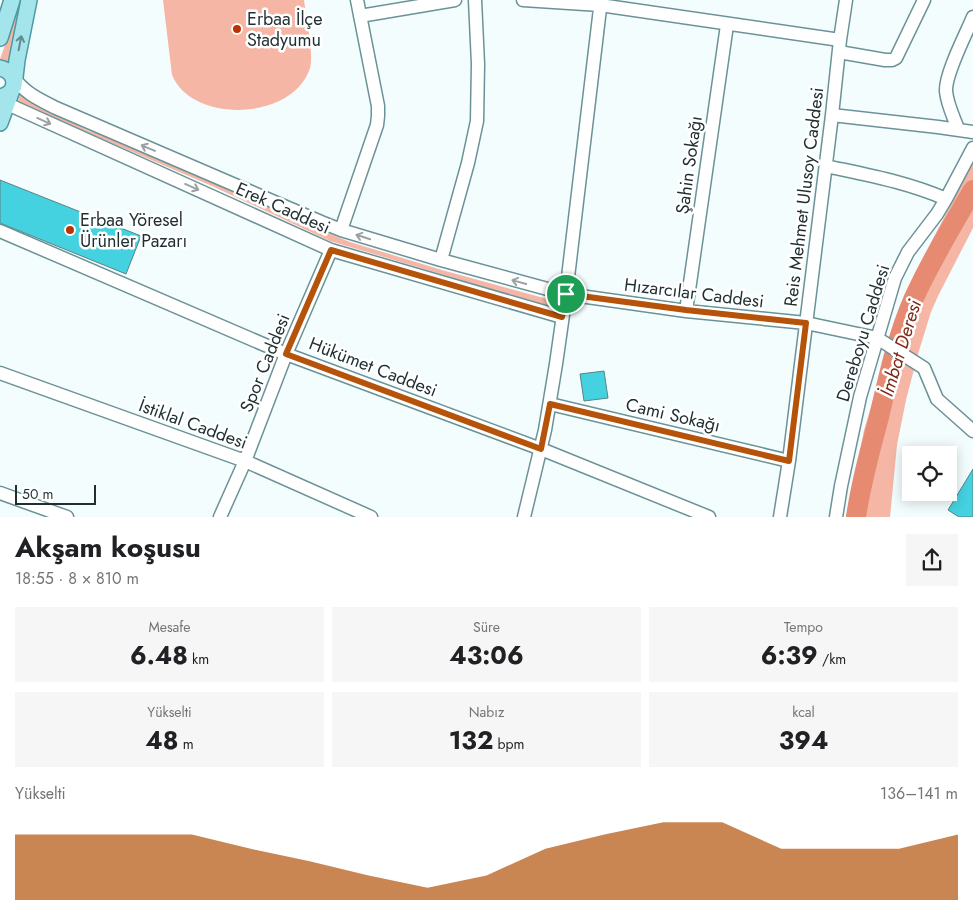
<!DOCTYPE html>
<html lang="tr">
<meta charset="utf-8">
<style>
body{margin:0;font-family:Jost,sans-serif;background:#f6f6f6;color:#202124;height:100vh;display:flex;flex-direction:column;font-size:19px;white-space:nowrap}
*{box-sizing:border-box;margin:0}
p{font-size:16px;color:#757577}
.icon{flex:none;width:28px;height:28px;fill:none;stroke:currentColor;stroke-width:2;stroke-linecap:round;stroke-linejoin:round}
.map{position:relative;height:517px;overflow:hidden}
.sheet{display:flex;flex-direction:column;background:#fff;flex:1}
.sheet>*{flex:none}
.tools{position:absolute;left:902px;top:446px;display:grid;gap:10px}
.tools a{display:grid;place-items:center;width:55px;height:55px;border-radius:0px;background:#fff;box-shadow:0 2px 12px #0003;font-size:25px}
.scale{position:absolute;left:15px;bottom:12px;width:81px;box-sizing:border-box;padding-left:5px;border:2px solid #1f2f31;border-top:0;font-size:14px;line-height:18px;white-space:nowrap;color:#1f2f31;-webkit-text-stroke:4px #fff;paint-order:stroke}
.pin{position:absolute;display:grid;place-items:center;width:42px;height:42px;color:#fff;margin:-21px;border:2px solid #fff;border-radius:50%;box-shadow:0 1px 5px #0007}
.round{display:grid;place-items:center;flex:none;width:52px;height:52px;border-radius:0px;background:#f6f6f6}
.head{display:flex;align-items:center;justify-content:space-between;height:85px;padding:0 15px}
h1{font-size:28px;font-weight:700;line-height:38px}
.figures{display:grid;grid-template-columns:repeat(3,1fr);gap:8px;height:85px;padding:5px 15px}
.figures div{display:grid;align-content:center;border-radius:0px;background:#f6f6f6;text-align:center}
.figures b{font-size:25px;font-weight:700}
.figures small{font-size:14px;font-weight:400}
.figures p{font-size:14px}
.chart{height:140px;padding:10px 15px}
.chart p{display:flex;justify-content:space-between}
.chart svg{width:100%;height:90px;margin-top:5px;fill:#b45309;opacity:.7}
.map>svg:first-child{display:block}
.green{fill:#f5b6a6}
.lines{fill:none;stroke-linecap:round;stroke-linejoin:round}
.river{stroke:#e68a72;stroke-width:20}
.building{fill:#44d1e0;stroke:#5b8287}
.minor-casing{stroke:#6b9297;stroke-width:15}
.major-casing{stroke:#4e9aa3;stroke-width:18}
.minor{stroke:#fff;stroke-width:12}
.major{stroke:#a4e5ec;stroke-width:15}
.oneway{stroke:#628a8e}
.oneway2{stroke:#9aa1a2}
.route-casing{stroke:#fff;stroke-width:10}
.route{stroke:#b45309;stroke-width:6}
.poi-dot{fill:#bb3206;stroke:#fff;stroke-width:2}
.labels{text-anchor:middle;stroke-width:5;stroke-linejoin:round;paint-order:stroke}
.poi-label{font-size:18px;fill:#1f2f31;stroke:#fff;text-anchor:start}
.street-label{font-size:18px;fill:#1f2f31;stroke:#fff}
.water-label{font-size:19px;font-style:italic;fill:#802d18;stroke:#fff}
</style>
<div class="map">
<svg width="973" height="517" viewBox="0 0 973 517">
<rect width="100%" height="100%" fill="#f4fdfe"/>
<!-- green -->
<path class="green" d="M19,0H23L10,62L0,59L6,42Z
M163,0H304C306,16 314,54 310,68C294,120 193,125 172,75Z
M20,93L29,101L89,131L112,138L226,187L303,223L350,242L442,270L551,300L549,306L330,241L212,186L93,135L18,101Z
M973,162V228L938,296L931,312L918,354L906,400L897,445L890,517H848L864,430L899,313L915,273Z"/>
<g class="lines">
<!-- river -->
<path class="river" d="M856,517C861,483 870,450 879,417C888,378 897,337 913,300C930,262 952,226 973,190"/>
</g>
<!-- building -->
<path class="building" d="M0,180L141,236L126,274L0,223Z
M604,371L608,398L584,401L580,374Z
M973,469V517H959L948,510Z"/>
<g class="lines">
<!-- minor casing -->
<g class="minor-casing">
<path id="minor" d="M523,0L600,5L840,40
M360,16L455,0
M839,52L885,60H892L896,58L924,0
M13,77C25,93 38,99 56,108L321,222L341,230L441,260L566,294L686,311L806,323L877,338L924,368L937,399L973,431
M0,99L14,107L331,250L562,317
M832,115L938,127L973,132
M958,129C954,118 947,104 946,91C945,74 966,34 973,17
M826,166C867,175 907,182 946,199
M341,230L377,125L378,116V106L357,0
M0,231L286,354L541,449L709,517
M441,260L468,163L477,121L478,64L475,0
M686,311L727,25
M0,373L245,461L371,517
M550,404L789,461
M0,493L67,517
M220,517L245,461L286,354L331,250
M524,517L545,430L556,364L566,294L601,0
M780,517L789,461L832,115L840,40L846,0
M836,517L841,486L860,397L895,278L908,252L937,214L946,199L973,148"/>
</g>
<!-- major casing -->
<g class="major-casing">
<path id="major" d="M0,38L12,0
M0,68C18,72 19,93 0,97
M14,86L17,60L29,0
M0,123L12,90"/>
</g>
<!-- minor -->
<use href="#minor" class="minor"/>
<!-- major -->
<use href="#major" class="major"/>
</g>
<!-- one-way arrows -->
<defs><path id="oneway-shaft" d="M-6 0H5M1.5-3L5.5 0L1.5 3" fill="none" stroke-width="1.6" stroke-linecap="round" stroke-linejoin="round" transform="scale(1.25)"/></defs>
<use class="oneway" href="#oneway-shaft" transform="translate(20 43) rotate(-79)"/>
<g class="oneway2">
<use href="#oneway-shaft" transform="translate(44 121) rotate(24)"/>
<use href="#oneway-shaft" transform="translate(148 148) rotate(-157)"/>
<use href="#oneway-shaft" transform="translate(192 187) rotate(24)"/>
<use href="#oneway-shaft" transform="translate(363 237) rotate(-162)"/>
<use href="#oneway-shaft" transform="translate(519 282) rotate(-165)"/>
</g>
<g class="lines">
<!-- route casing -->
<g class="route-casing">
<path id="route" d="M331,250L562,317L566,294L686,310L806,323L789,461L550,404L541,449L286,354Z"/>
</g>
<!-- route -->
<use href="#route" class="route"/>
</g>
<!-- markers -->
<g class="poi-dot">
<circle cx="237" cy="29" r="5"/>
<circle cx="70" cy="230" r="5"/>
</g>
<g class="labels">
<!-- poi labels -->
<g class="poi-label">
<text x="247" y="25">Erbaa İlçe<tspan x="247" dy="21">Stadyumu</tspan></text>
<text x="80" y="226">Erbaa Yöresel<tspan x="80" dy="21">Ürünler Pazarı</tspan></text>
</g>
<!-- street labels -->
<g class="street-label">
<text transform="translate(689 165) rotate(-82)" y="6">Şahin Sokağı</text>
<text transform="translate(804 197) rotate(-83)" y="6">Reis Mehmet Ulusoy Caddesi</text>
<text transform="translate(283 208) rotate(24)" y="6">Erek Caddesi</text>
<text transform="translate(694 293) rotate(7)" y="6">Hızarcılar Caddesi</text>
<text transform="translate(863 333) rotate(-73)" y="6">Dereboyu Caddesi</text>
<text transform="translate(265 363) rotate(-68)" y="6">Spor Caddesi</text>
<text transform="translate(373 367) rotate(21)" y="6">Hükümet Caddesi</text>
<text transform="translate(673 415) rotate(13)" y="6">Cami Sokağı</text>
<text transform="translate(193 424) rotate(20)" y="6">İstiklal Caddesi</text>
</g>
<!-- water labels -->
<g class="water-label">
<text transform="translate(900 348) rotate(-73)" y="7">İmbat Deresi</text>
</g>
</g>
</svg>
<div class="tools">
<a><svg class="icon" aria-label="locate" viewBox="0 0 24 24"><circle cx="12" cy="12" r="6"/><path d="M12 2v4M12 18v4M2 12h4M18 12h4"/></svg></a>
</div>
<div class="scale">50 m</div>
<div class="pin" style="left:566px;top:294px;background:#1e9e55"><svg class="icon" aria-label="arrive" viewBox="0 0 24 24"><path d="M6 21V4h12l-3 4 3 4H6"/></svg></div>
</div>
<section class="sheet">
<div class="head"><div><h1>Akşam koşusu</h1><p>18:55 · 8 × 810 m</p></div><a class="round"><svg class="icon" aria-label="share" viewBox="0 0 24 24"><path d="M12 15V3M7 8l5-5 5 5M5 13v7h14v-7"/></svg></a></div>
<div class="figures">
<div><p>Mesafe</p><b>6.48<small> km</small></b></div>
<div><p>Süre</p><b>43:06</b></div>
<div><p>Tempo</p><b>6:39<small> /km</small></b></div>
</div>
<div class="figures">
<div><p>Yükselti</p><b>48<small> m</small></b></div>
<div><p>Nabız</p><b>132<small> bpm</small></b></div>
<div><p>kcal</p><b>394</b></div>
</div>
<div class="chart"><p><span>Yükselti</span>136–141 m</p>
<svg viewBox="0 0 160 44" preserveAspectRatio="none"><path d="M0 44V12L10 12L20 12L30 12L40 19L50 25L60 32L70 38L80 32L90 19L100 12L110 6L120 6L130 19L140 19L150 19L160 12V44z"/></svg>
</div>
</section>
